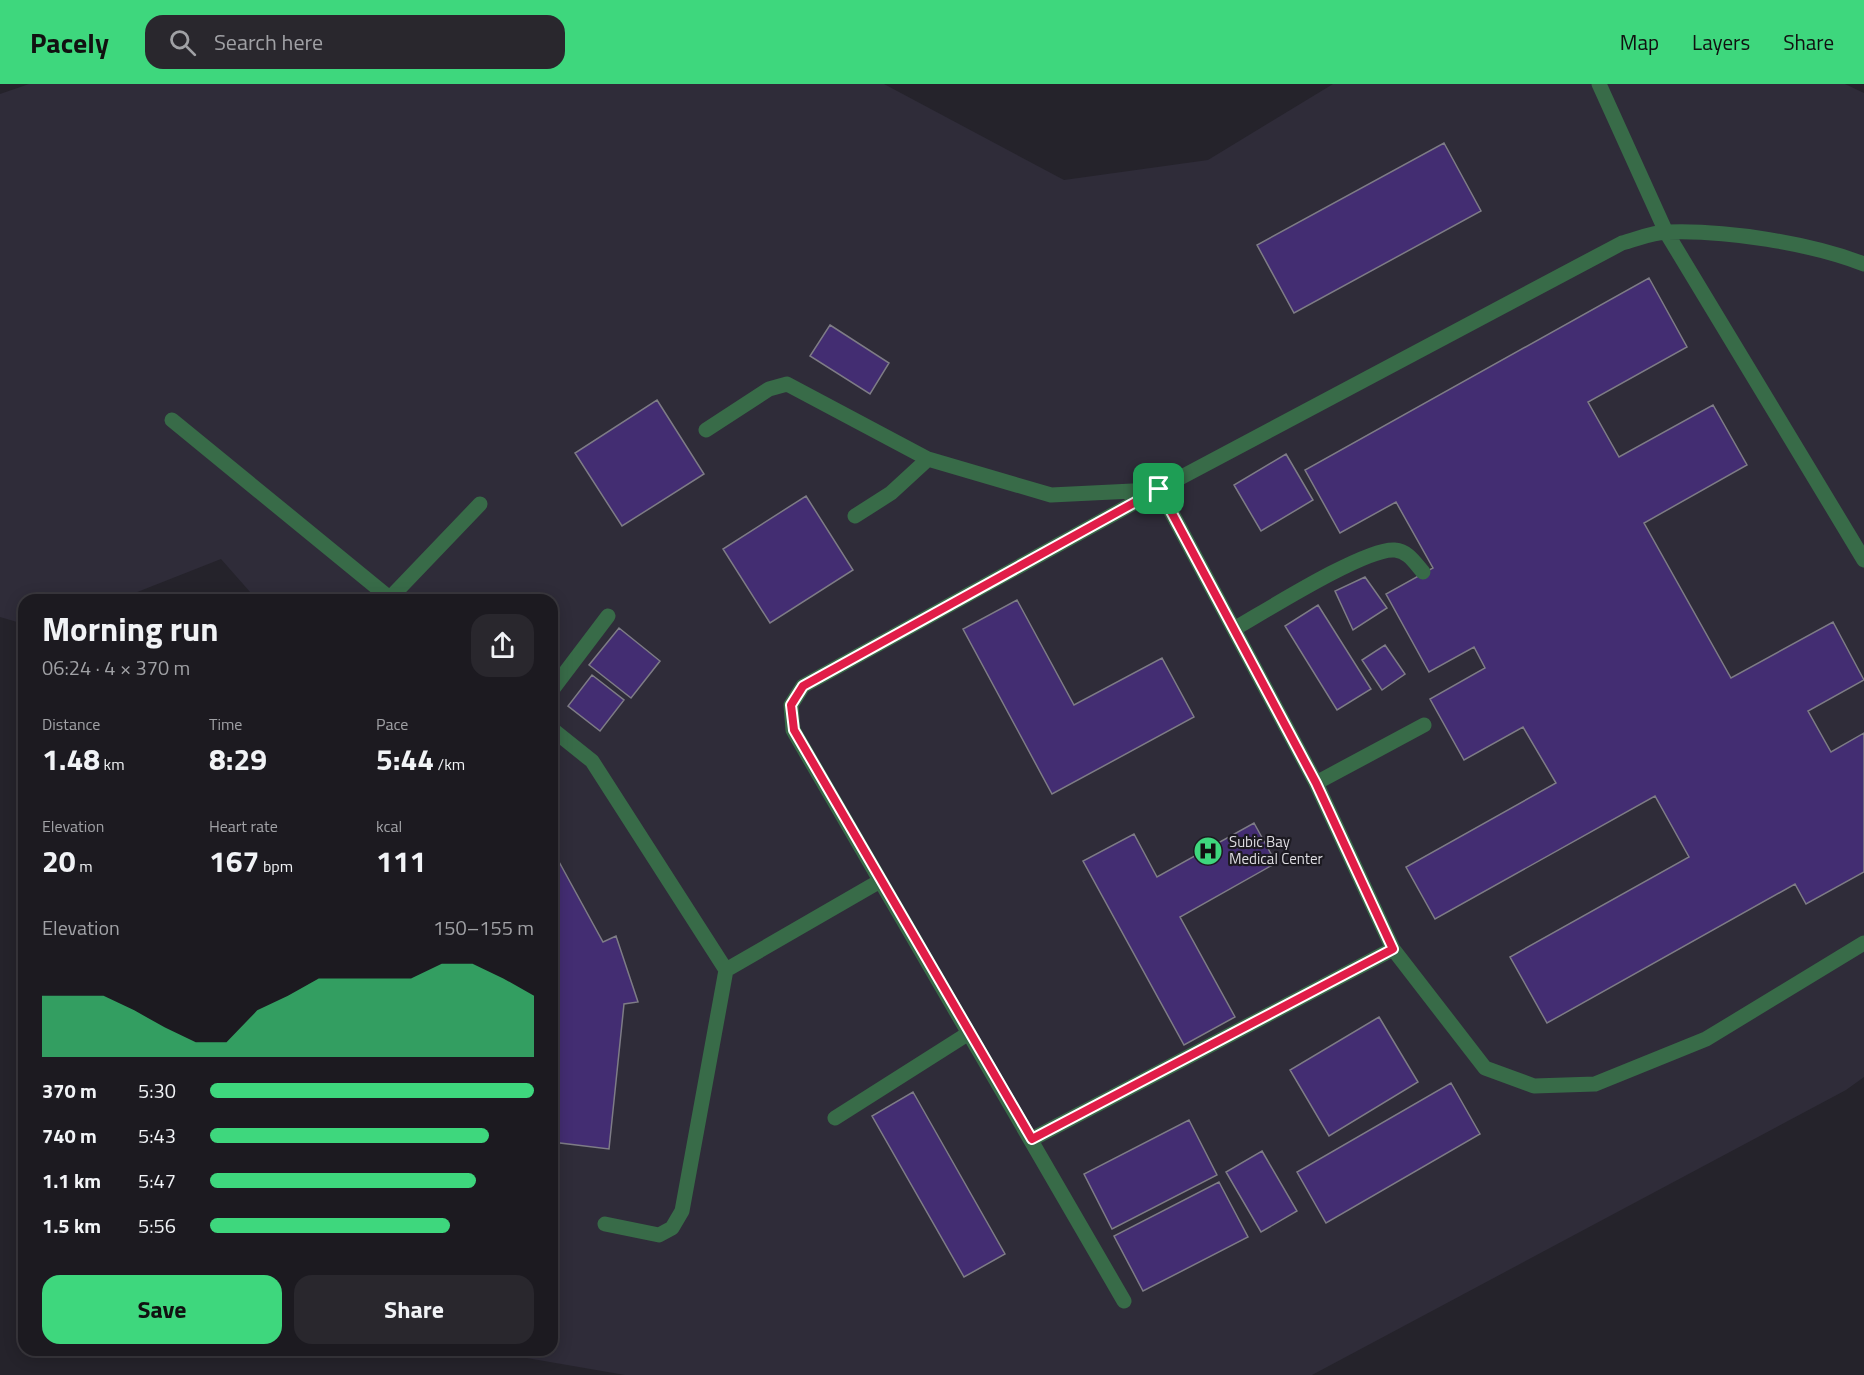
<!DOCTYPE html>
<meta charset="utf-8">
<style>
body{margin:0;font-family:"Titillium Web",sans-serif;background:#29272d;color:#f1f3f6;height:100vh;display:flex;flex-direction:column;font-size:22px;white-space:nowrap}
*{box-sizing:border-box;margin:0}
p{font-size:20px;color:#a0a1a5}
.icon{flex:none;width:33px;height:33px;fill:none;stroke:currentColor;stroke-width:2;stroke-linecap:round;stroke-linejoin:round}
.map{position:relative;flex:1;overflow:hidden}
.panel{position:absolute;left:18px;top:510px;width:540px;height:762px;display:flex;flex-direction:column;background:#1c1a20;border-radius:18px;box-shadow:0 3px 15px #0003,0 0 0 2px #3a383e}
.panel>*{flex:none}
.pin{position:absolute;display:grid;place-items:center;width:51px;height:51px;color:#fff;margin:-26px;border-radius:12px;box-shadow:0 3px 9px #0006}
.round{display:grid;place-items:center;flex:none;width:63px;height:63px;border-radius:18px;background:#29272d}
.summary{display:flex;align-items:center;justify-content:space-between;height:102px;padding:0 24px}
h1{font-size:33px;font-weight:700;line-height:45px}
.stats{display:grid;grid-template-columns:repeat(3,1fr);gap:9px;height:102px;padding:6px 24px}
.stats div{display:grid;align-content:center}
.stats b{font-size:30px;font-weight:700}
.stats small{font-size:16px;font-weight:400}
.stats p{font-size:16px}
.chart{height:168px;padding:12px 24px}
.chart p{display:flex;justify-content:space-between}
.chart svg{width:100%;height:108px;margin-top:6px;fill:#3ed77d;opacity:.7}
.cta{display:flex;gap:12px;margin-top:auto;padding:12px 24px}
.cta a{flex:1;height:69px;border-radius:18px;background:#3ed77d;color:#111;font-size:24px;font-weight:700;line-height:69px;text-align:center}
.cta a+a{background:#29272d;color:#f1f3f6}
ul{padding:0 24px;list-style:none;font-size:20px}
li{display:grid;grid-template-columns:96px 72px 1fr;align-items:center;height:45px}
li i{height:15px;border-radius:8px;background:#3ed77d}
header{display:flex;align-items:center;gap:36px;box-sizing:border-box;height:84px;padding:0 30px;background:#3ed77d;color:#111}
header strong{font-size:28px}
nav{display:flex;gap:33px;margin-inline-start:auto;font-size:21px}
.search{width:420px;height:54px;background:#29272d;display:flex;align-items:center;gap:15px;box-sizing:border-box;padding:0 21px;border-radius:18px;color:#a0a1a5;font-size:22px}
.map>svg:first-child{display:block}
.built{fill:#2f2c39}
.building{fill:#432d72;stroke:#7e7c86;stroke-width:1.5}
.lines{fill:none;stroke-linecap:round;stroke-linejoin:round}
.service{stroke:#386b48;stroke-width:15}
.route-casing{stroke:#fff;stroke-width:12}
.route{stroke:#e11d48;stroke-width:8}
.labels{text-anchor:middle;stroke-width:4.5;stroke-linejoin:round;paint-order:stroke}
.poi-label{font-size:15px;fill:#dedde2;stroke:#1c1a21;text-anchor:start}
</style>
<header>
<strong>Pacely</strong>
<div class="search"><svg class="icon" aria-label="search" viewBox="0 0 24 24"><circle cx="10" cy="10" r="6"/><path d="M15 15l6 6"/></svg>Search here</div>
<nav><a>Map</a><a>Layers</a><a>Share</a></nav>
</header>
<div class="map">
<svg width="1864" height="1291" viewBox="0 0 1864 1291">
<rect width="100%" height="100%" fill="#25232b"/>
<!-- built -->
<path class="built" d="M29,0H884L1064,96L1208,76L1333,0H1845L1864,9V993L1846,1006L1312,1291H625L481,1266H552V516H257L221,475L117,516H24V540L0,533V10Z"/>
<!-- building -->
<path class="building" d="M1444,59L1481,127L1294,229L1257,161Z
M1649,194L1687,263L1588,318L1619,373L1713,321L1747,381L1644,439L1731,594L1833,538L1864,596L1808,627L1831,668L1864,649V788L1806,820L1795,800L1547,939L1510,873L1689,773L1655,712L1435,835L1406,783L1556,699L1523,643L1464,676L1430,615L1485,584L1474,563L1429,588L1386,510L1433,484L1396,418L1340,449L1305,386Z
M830,241L889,279L870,310L810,272Z
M657,316L704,390L622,442L575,369Z
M1286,370L1313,416L1261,447L1234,401Z
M806,412L853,486L770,539L723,465Z
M1365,493L1387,524L1353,546L1335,507Z
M1017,516L1074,621L1162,574L1194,633L1052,710L963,545Z
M1318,521L1371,605L1337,626L1285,542Z
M619,544L660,577L631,614L589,581Z
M1385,561L1405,590L1382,606L1362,576Z
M592,591L624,616L600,647L568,622Z
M1254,739L1276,779L1180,833L1235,933L1184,961L1083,777L1134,750L1157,793Z
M552,765L603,858L616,852L638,918L624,920L609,1065L552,1058V948L558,904L552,894Z
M1379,933L1418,998L1329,1052L1290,986Z
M1451,999L1480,1050L1326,1139L1297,1088Z
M913,1008L1005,1170L964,1193L872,1032Z
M1189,1036L1217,1091L1112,1145L1084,1090Z
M1262,1067L1297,1127L1261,1148L1226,1088Z
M1219,1098L1248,1153L1143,1207L1114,1152Z"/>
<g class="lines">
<!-- service -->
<path class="service" d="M1599,0L1666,148L1864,476
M172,336L392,516
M706,346L769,305L787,300L928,375L1051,411L1153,406
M1159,405L1316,699L1393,865L1485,984L1534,1002L1595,1000L1706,955L1864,859
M855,432L891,409L928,375
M390,514L480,420
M1234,545C1264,528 1366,463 1395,466C1408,467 1415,479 1423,488
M552,606L608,532
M552,645L592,677L726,886L682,1127L672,1144L659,1151L605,1140
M1316,699L1424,641
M726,886L880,797
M835,1034L969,949
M1032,1055L1393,865
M1124,1217L793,646L791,621L803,602L1159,405L1622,159C1637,155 1653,148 1668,148C1726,146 1810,159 1864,180"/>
</g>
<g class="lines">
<!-- route casing -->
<g class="route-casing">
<path id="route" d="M1159,405L1316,699L1393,865L1032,1055L794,646L791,621L803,602Z"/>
</g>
<!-- route -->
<use href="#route" class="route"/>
</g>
<!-- icons -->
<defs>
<g id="hospital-disc" transform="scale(1.5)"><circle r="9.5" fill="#3ed77d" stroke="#1c1a21"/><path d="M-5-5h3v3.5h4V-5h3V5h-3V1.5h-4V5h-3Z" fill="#111"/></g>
</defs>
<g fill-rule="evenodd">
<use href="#hospital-disc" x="1208" y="767"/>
</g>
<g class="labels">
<!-- poi labels -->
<g class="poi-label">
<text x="1229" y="763">Subic Bay<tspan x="1229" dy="17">Medical Center</tspan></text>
</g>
</g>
</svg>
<div class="pin" style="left:1159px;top:405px;background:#1e9e55"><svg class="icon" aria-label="arrive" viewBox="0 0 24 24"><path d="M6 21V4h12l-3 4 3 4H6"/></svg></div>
<section class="panel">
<div class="summary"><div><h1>Morning run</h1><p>06:24 · 4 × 370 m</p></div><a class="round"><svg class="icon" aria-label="share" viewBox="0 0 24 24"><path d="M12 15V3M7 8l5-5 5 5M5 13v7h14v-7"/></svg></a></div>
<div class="stats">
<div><p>Distance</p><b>1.48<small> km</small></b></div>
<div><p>Time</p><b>8:29</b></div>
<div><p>Pace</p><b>5:44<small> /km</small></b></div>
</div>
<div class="stats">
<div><p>Elevation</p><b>20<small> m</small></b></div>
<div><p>Heart rate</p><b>167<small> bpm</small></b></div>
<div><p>kcal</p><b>111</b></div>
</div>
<div class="chart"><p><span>Elevation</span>150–155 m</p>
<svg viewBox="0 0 160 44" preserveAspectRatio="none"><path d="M0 44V19L10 19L20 19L30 25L40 32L50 38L60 38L70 25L80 19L90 12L100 12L110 12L120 12L130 6L140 6L150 12L160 19V44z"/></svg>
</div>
<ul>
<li><b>370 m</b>5:30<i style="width:100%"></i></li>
<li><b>740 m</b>5:43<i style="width:86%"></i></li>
<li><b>1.1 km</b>5:47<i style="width:82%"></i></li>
<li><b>1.5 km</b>5:56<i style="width:74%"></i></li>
</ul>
<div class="cta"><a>Save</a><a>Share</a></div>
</section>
</div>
